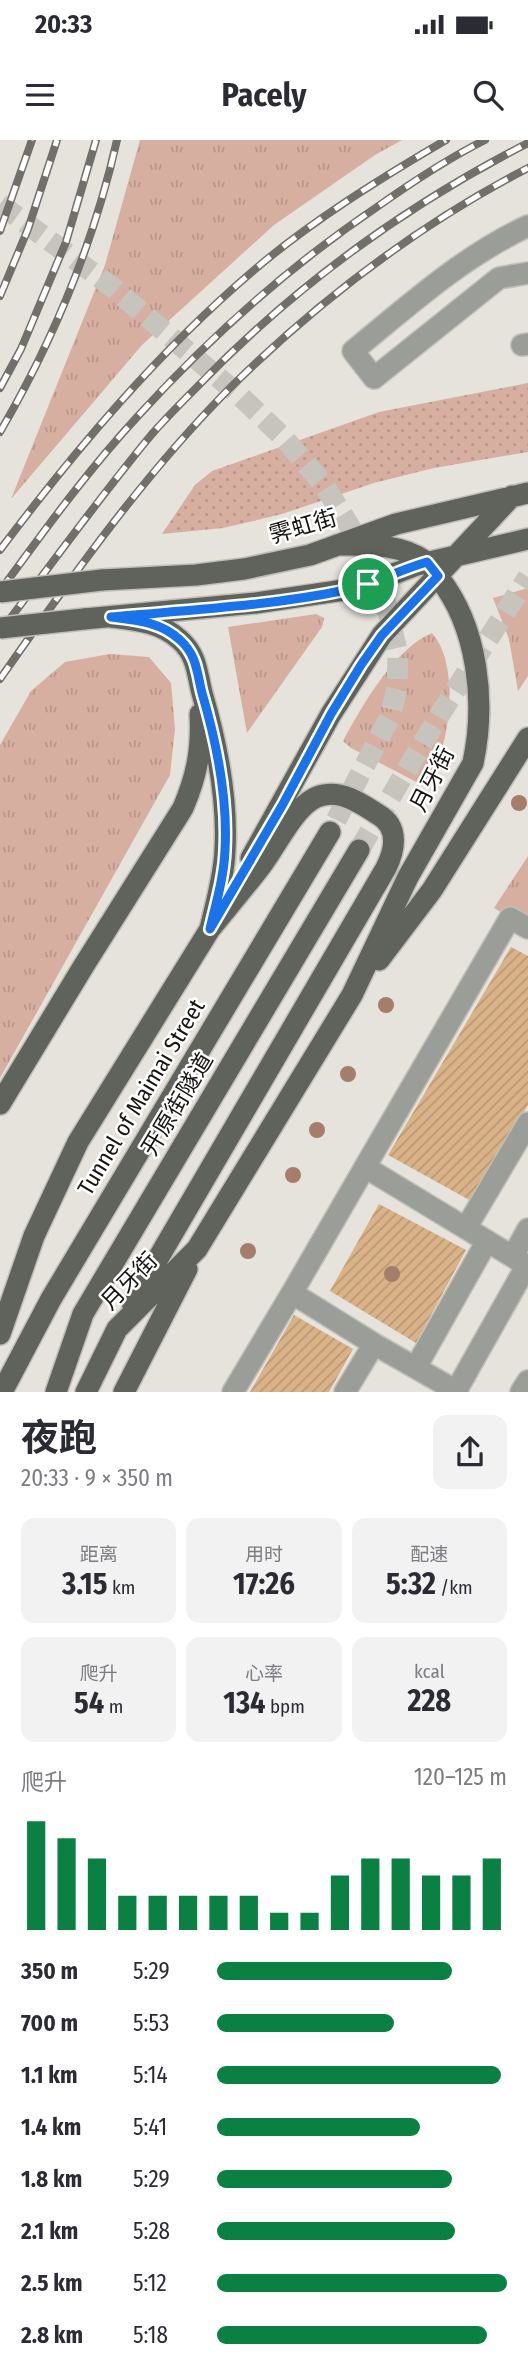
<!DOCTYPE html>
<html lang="zh">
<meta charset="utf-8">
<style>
body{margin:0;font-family:"Fira Sans Condensed","Noto Sans SC",sans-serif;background:#f2f2f3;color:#2b2b33;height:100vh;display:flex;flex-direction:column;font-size:26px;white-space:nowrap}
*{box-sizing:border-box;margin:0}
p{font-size:23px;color:#7c7c81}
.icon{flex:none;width:38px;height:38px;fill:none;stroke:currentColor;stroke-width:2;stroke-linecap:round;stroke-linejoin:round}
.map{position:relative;height:1252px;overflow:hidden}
.drawer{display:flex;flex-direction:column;background:#fff;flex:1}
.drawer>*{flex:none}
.pin{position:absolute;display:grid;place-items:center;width:60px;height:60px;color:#fff;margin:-30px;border:4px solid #fff;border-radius:50%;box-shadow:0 2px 7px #0007}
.round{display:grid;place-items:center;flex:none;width:74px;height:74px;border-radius:14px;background:#f2f2f3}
.head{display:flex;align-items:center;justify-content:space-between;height:119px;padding:0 21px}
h1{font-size:38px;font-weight:700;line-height:52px}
.figures{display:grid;grid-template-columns:repeat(3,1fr);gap:10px;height:119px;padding:7px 21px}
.figures div{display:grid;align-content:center;border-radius:14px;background:#f2f2f3;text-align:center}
.figures b{font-size:30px;font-weight:700}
.figures small{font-size:19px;font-weight:400}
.figures p{font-size:19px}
.chart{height:196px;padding:14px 21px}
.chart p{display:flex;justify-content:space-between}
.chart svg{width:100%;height:126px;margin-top:7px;stroke:#0b8043;stroke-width:6}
ul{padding:0 21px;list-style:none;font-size:23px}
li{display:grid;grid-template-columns:112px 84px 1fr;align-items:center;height:52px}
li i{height:18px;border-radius:9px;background:#0b8043}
.status{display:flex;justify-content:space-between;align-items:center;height:49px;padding:0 35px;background:#fff;direction:ltr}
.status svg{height:19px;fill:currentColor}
header{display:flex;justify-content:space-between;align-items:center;height:91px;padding:0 21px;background:#fff;font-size:32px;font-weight:700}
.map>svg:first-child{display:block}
.grass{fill:url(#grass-tufts)}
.park{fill:url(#park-dots)}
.building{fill:url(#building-hatch)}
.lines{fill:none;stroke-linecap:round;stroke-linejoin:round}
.major-tunnel{stroke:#c6c4bd;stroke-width:21;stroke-dasharray:21 10;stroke-linecap:butt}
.minor-casing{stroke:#c0beb7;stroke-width:24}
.major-casing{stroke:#c0beb7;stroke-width:24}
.minor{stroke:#9b9d99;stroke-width:21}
.major{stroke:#60625c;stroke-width:21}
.rail-casing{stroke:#716f6a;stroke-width:8}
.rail{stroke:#fff;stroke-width:5;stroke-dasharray:16;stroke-linecap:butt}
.major-bridge-casing{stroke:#c0beb7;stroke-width:24;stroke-linecap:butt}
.major-bridge{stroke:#60625c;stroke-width:21}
.tree{fill:#a47e6a}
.route-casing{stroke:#fff;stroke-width:14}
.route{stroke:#1a73e8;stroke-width:9}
.labels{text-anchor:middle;stroke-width:5;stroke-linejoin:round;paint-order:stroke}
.street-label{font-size:23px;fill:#161512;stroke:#fff}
</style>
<div class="status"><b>20:33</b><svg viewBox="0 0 49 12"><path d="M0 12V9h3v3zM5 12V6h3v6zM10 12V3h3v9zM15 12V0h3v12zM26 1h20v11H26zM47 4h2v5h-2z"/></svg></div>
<header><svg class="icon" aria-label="menu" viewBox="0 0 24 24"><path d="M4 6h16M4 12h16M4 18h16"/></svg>Pacely<svg class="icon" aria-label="search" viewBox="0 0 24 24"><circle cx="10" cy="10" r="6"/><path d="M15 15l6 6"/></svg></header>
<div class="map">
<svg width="528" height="1252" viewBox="0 0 528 1252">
<defs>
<pattern id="grass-tufts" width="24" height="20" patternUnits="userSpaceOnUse" patternTransform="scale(1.75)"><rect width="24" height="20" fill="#d7afa0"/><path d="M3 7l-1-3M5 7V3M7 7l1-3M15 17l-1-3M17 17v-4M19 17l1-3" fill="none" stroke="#b89689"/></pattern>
<pattern id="park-dots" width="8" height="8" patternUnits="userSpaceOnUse" patternTransform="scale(1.75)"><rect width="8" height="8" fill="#d7afa0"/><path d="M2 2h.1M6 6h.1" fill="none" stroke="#b89689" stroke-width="1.8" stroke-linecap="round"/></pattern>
<pattern id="building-hatch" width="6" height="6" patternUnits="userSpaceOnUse" patternTransform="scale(1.75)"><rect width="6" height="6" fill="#dab288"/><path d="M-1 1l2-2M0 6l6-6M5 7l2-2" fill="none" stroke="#ba9874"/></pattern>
</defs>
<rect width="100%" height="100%" fill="#e5e3db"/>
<!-- grass -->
<path class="grass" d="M140,0H402L375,15L274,85L142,205L11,359L105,125Z
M528,448V536L518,551L509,499L493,458Z
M316,474L324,478L322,487L247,593L228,487Z
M432,493C462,527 449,612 426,647L351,608L343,601C361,567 395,508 432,493Z
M110,514L149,517L171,543L175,589L170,635L0,938V605L31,551L65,522Z
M528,716V788L494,768Z"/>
<!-- park -->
<path class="park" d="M528,243V312L434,328L374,343L282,374L223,388L162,394L195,345L212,331L379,272Z"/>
<!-- building -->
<path class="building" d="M511,807L528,816V965L473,1062L388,1015Z
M379,1064L466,1110L416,1203L330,1151Z
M294,1175L353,1209L329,1252H250Z"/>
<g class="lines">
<!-- major-tunnel -->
<path class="major-tunnel" d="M0,64L112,147L240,256L283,297L324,345L352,390L386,463L398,515L397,548L390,577L330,692
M359,710L442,571L528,437"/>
<!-- minor casing -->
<g class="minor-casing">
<path id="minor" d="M528,86C463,116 408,166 353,211L374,238L499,138L528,133
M522,205L528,204
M365,1027L510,778L528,788
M466,1088L528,983
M513,1116L528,1089
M416,1227L487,1101
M456,1251L527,1125
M233,1252L292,1153
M345,1252L374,1204
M458,1252L374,1204L292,1153L365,1027L528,1126
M521,1252L528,1241"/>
</g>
<!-- major casing -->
<g class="major-casing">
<path id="major" d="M102,440L196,435L244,429L310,415L396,384L528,353
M84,479L256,463L344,450L367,444L417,425L528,399
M251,718L331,574L382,495L512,356
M379,820L432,750L528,598
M0,964L83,827L183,668C197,635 202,609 200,574
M132,1163L386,728C395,710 399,687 379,675C363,665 344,651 324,655C314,656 305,664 298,672C284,688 274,709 261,726C245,747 227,768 210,789
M0,1194L34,1096L78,1002L210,789C216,763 224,737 225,710C228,657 217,604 202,553C197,533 197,515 180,500C161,482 136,480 111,477
M2,1252L51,1159L330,692
M56,1252L83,1174L359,710
M86,1252L117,1189L197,1109L352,855L408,737L473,623C486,562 478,487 439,438C435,432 431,425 425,421C400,403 367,405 337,405
M124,1252L187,1129"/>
</g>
<!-- minor -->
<use href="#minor" class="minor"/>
<!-- major -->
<use href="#major" class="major"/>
<!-- rail casing -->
<g class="rail-casing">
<path id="rail" d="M0,91L32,0
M0,156L28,89L57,0
M0,248L21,209L66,102L96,0
M0,292C53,201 94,103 117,0
M0,410C76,309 157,213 253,131C310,82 381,38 446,0
M0,451C44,391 88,330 138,276C210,197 288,127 377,67C411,43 447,19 485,0
M0,492C50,426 99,358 152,294C166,278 181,263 196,248C292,148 405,66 528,3
M0,539C70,439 147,330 234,244C321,159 420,84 528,28"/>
</g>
<!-- rail -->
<use href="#rail" class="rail"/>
<!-- major-bridge casing -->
<g class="major-bridge-casing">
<path id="major-bridge" d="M0,452L102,440
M0,488L84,479"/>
</g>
<!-- major-bridge -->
<use href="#major-bridge" class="major-bridge"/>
</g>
<!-- trees -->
<g class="tree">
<circle cx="519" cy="663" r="8"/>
<circle cx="386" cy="865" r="8"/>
<circle cx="348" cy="934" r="8"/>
<circle cx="317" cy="990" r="8"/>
<circle cx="293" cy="1035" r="8"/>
<circle cx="248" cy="1111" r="8"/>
<circle cx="392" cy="1134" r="8"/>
</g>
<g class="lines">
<!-- route casing -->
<g class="route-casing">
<path id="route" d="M427,422L438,436L382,495L361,525L331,574L283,664L210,789C216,763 224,737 225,710C228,657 217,604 202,553C197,533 197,515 180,500C161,482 136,480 111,477C189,470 269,466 346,450C374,444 399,430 427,422Z"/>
</g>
<!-- route -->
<use href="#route" class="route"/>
</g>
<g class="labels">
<!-- street labels -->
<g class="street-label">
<text transform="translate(303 386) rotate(-16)" y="8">霁虹街</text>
<text transform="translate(432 639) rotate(-63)" y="8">月牙街</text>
<text transform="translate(141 957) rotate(-59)" y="8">Tunnel of Maimai Street</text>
<text transform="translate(177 964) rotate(-59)" y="8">开原街隧道</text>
<text transform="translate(129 1141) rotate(-46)" y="8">月牙街</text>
</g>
</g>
</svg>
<div class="pin" style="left:368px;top:444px;background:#1e9e55"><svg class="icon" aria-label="arrive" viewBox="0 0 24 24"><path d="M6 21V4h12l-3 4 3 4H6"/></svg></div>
</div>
<section class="drawer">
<div class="head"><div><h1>夜跑</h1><p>20:33 · 9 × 350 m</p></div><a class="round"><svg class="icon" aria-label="share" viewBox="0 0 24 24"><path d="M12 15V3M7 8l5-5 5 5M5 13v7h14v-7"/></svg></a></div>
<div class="figures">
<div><p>距离</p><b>3.15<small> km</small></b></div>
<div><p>用时</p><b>17:26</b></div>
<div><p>配速</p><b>5:32<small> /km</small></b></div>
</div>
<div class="figures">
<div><p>爬升</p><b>54<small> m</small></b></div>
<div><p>心率</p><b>134<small> bpm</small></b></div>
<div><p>kcal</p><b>228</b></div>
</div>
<div class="chart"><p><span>爬升</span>120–125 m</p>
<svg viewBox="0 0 160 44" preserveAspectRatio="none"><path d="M5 44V6M15 44V12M25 44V19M35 44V32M45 44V32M55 44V32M65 44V32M75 44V32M85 44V38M95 44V38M105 44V25M115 44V19M125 44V19M135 44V25M145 44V25M155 44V19"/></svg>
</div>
<ul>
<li><b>350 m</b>5:29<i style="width:81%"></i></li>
<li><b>700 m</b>5:53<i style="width:61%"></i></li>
<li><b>1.1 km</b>5:14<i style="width:98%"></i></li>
<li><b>1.4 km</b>5:41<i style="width:70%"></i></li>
<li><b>1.8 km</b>5:29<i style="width:81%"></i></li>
<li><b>2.1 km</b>5:28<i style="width:82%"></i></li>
<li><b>2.5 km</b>5:12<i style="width:100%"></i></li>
<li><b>2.8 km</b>5:18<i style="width:93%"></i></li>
</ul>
</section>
